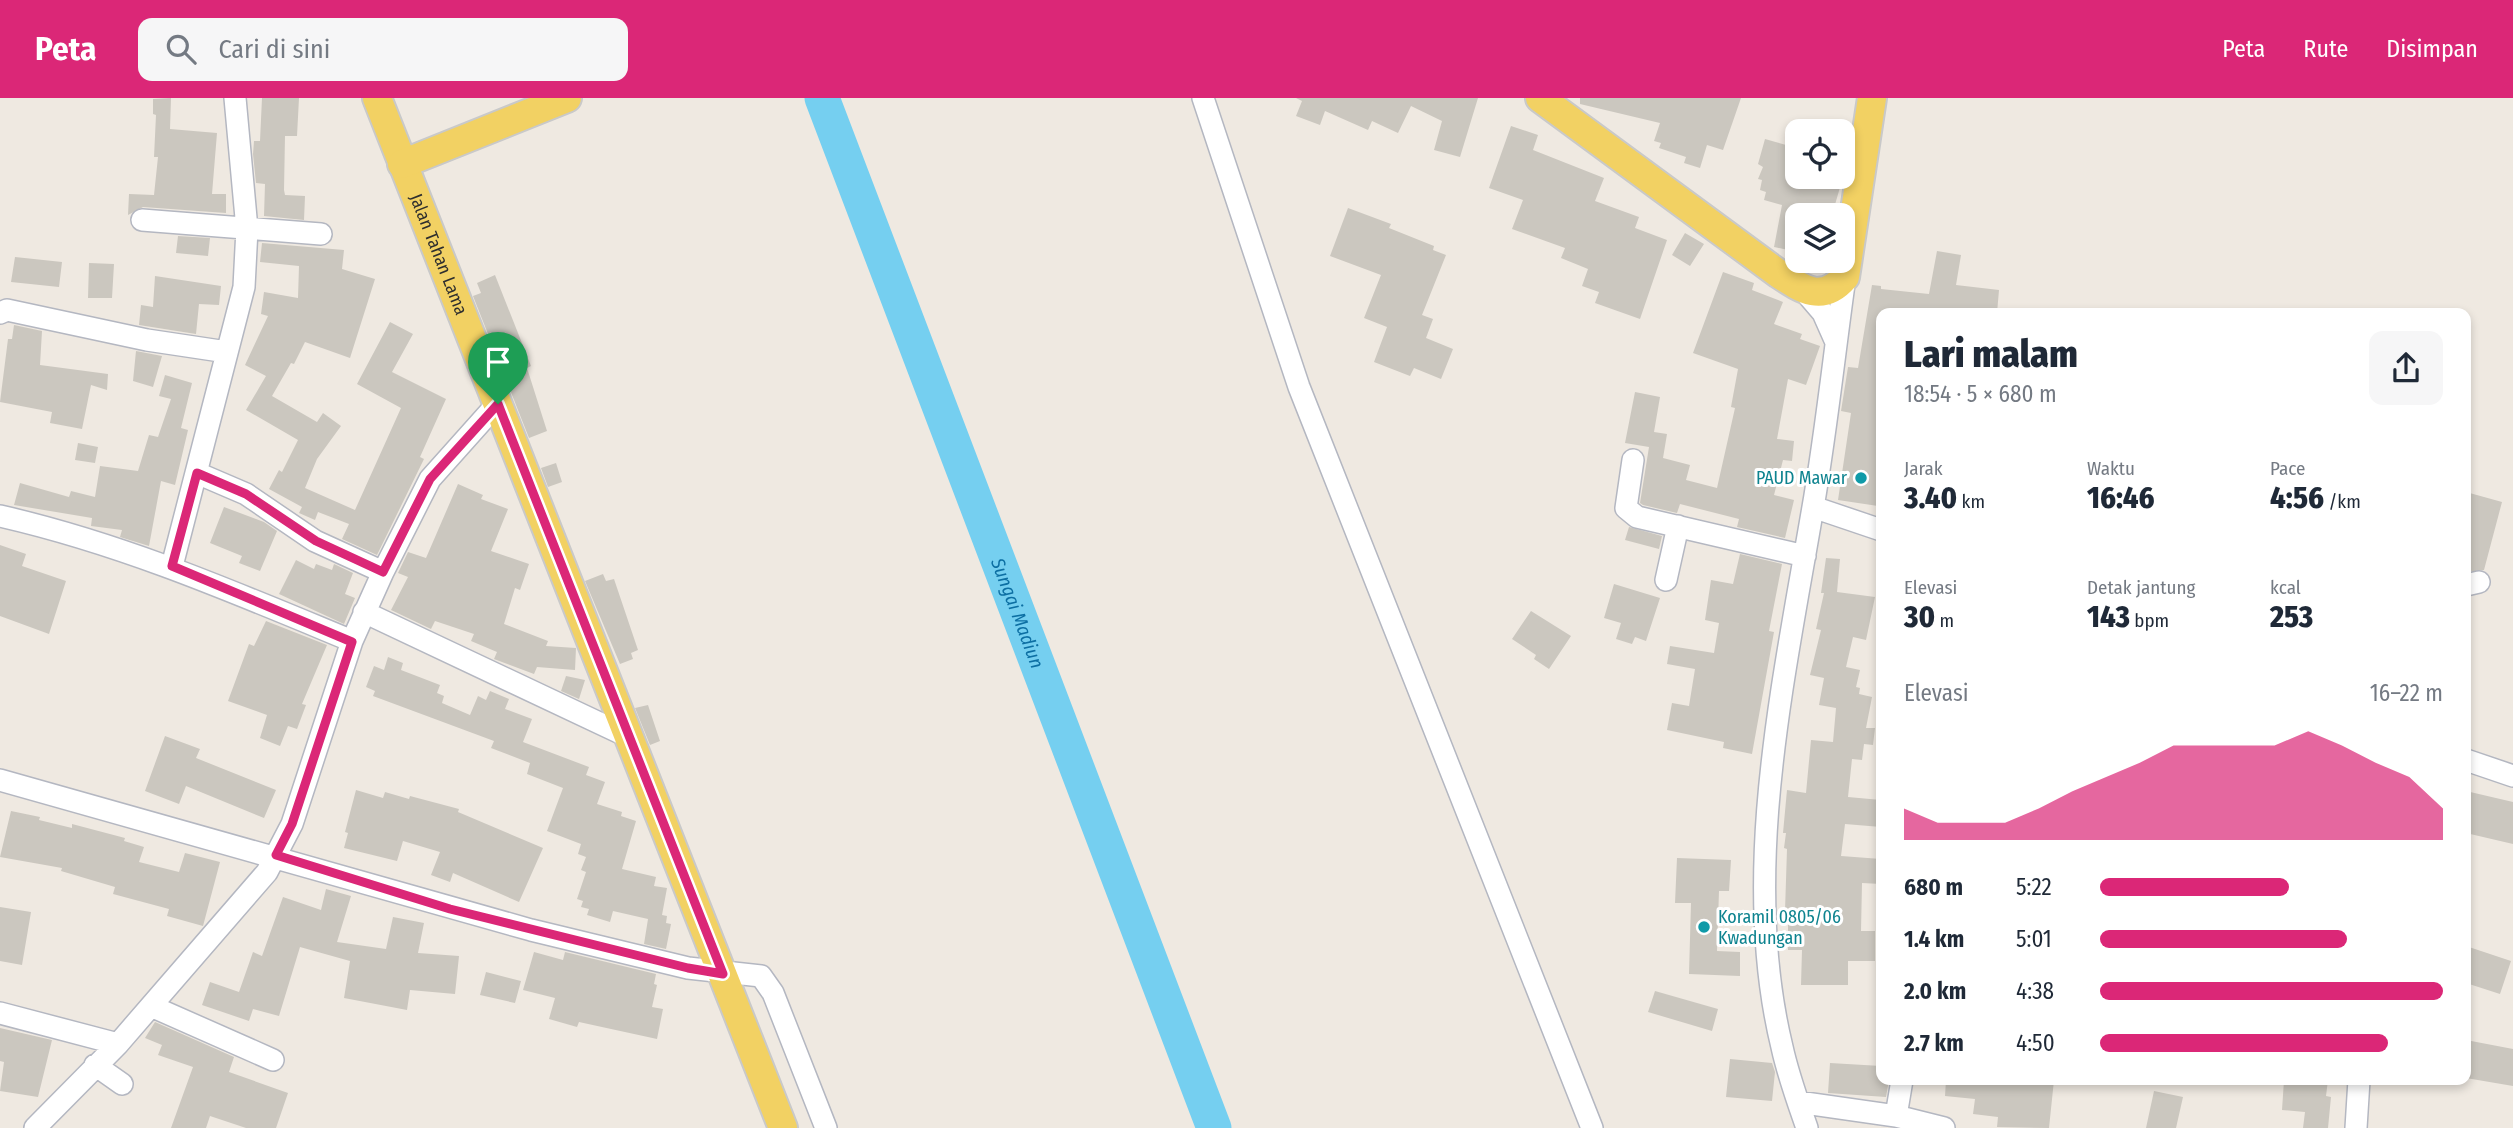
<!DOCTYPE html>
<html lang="id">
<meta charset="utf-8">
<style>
body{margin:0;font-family:"Fira Sans Condensed",sans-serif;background:#f6f6f7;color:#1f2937;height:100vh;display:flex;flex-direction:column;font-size:26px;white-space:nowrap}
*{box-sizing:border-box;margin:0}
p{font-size:23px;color:#747a83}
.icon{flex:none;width:38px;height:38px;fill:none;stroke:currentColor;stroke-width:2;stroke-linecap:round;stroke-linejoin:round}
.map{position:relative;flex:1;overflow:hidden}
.drawer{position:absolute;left:1876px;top:210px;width:595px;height:777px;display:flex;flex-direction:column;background:#fff;border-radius:14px;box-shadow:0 4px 10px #0003}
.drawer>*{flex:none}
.controls{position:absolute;left:1785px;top:21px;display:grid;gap:14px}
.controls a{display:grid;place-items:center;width:70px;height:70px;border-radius:14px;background:#fff;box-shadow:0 4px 10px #0003;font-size:35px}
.pin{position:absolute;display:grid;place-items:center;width:60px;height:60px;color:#fff;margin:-72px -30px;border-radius:50% 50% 50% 0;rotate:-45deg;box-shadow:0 0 7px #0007}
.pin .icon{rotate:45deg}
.round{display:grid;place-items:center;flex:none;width:74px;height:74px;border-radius:14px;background:#f6f6f7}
.head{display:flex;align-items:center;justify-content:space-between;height:119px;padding:0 28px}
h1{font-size:38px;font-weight:800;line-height:52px}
.stats{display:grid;grid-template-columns:repeat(3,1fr);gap:10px;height:119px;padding:7px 28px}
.stats div{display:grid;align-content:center}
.stats b{font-size:30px;font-weight:800}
.stats small{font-size:19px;font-weight:400}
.stats p{font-size:19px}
.chart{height:196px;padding:14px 28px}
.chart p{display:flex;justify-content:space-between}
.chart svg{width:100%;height:126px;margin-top:7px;fill:#db2777;opacity:.7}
ul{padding:0 28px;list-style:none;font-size:23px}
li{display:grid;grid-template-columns:112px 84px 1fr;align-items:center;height:52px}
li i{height:18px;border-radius:9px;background:#db2777}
header{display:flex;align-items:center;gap:42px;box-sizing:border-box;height:98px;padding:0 35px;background:#db2777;color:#fff}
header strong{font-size:33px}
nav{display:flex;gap:38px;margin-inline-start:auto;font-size:24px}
.search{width:490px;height:63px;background:#f6f6f7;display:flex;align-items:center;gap:18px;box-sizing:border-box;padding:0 24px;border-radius:14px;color:#747a83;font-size:26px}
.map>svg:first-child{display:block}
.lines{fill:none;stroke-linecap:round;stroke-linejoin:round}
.river{stroke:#75cff0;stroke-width:35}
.building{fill:#cbc7bf}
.minor-casing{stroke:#b4b7c1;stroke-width:24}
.major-casing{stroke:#c9c9c9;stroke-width:32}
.minor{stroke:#fff;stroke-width:21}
.major{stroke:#f2d163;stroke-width:28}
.route-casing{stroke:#fff;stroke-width:14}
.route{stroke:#db2777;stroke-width:9}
.culture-dot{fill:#0f9aa8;stroke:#fff;stroke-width:2.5}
.labels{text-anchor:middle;stroke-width:6;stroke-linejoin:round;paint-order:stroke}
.street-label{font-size:18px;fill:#2e2e2e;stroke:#fff}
.culture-label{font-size:18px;fill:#0d838f;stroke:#fff;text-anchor:end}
.water-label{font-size:19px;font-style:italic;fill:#0d6fa3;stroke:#fff}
</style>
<header>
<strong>Peta</strong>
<div class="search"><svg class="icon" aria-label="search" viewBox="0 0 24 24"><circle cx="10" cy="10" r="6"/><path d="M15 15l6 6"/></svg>Cari di sini</div>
<nav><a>Peta</a><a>Rute</a><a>Disimpan</a></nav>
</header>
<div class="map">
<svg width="2513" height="1030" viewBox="0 0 2513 1030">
<rect width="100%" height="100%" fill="#efe9e1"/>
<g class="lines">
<!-- river -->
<path class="river" id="s1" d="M822,0L1214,1030"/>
</g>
<!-- building -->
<path class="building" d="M171,0L170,31L217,35L212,96H226V115L143,109L128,117L129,96L154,97L158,59H154L156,17L153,16V1Z
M262,0H299L297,38H285L284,92L285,97L305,98L304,122L264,118L265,86L256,85L253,56L254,43H260Z
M1296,0H1478L1460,59L1434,52L1442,23L1411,8L1398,35L1372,23L1368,32L1325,13L1320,27L1296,18L1302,3Z
M1580,0H1741L1723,52L1707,47L1700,70L1684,65L1686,59L1659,50L1661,45L1654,43L1660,25L1580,6Z
M1511,28L1538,37L1533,52L1604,80L1595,103L1639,119L1635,130L1667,142L1640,221L1595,205L1599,194L1582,188L1588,171L1561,160L1565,150L1512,131L1523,102L1489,90Z
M1765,41L1797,50V79H1843L1832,117H1797V154L1774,149L1782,107L1764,102L1766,94L1760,92L1762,82L1758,81L1763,69L1758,66Z
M1348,110L1391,126L1389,130L1434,148L1433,152L1446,157L1422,217L1433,221L1426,240L1453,251L1441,281L1414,270L1410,278L1374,264L1387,229L1364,220L1381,177L1330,158Z
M1685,135L1704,146L1690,168L1672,157Z
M178,138L210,140L208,158L176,155Z
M262,145L344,152L342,171L375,181L350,260L305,244L294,266L291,265L272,298L317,324L323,315L341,328L317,361L305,390L355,412L401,310L357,286L390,224L413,236L392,274L446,301L420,359L424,361L377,457L342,441L349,426L318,414L315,422L299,415L302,409L269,391L279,372L282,374L298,342L246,312L266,278L245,267L268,218L261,216L264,194L298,200L299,168L260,164Z
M1937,153L1961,157L1956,187L1999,192L1997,215H1881V329L1876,370H1881L1878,408L1838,402L1851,315L1841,313L1848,269L1858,270L1872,187L1881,188V191L1929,196Z
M15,159L62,164L59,189L11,184Z
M89,165L114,166L112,200H88Z
M1723,174L1754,185L1752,192L1783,204L1774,226L1802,236L1800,241L1820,248L1806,287L1788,281L1777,341L1794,343L1792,363L1783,362L1774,397L1794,402L1785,440L1737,429L1739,421L1680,406L1677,415L1643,407L1640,405L1649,349L1625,345L1635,294L1660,299L1654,334L1667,336L1663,360L1690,367L1686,382L1717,390L1735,310L1731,309L1738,271L1693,255Z
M495,177L531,268L527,270L547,333L529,340L473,198L481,195L477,185Z
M155,178L221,188L219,207L199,206L196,236L139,227L141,207L153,209Z
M14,227L42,233L40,267L108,276L107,292L91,287L82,331L50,325L52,314L0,304L8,241H12Z
M136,253L162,258L153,289L133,283Z
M165,277L192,285L181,330L188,332L175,387L161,383L149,448L120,439L122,432L91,428L92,420L14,407L20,385L69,399L71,393L95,399L100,368L138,373L149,337L158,339L171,301L159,298Z
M78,345L98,349L95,365L75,362Z
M556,365L562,384L548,389L541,370Z
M458,386L483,397L481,401L508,411L491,453L529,466L520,492L515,490L504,526L548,543L546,548L576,550L575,572L537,569L534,576L494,561L497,554L471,543L474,536L435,523L431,531L391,512L408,479L398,475L408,454L426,460Z
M2466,394L2502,404L2484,472L2466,474L2470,438L2466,437Z
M224,409L264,424L277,433L260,473L239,465L242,458L210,445Z
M1629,429L1662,438L1659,451L1625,442Z
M0,447L26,456L22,468L66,483L49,536L0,518Z
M1740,456L1782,466L1769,533L1774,534L1752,656L1723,650L1724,644L1667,632L1672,605L1689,608L1695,571L1667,566L1670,548L1714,555L1719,525L1705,522L1711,482L1733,486Z
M1826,460L1840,461L1837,494L1875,499L1866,542L1853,539L1846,569L1860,572L1856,589L1860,590L1859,596L1872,599L1866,630H1875L1873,647L1864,646L1862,662L1852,661L1848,699L1881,702V729L1845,726L1841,758L1881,761V786L1862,785L1861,833H1875V863H1848V887H1801L1802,852H1788V813H1785L1787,751L1784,750L1786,735H1783L1787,692L1806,695L1811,642L1833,644L1836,610L1819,607L1824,580L1810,577L1821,532L1816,531L1824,495H1821Z
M296,462L314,471L316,466L332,472L334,466L353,475L345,496L355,500L344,526L279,496Z
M603,476L606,483L614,481L638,552L631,555L633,561L620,566L585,483Z
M1614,486L1660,500L1646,543L1635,539L1632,546L1616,541L1621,525L1604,520Z
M1531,513L1571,538L1549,571L1534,561L1536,557L1512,541Z
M266,523L327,547L302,606L306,607L297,631L288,628L280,648L260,640L267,617L228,603L249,546L254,548Z
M388,559L403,565L401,572L440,587L437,595L444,598L442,605L470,617L478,598L486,602L490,593L509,601L505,611L532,621L523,644L589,669L586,677L605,684L597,706L622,714L621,718L636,723L622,771L656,779L654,788L667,790L662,817L667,818L666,825L671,826L666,851L644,846L648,821L613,813L610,824L587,817L589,811L581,809L583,803L577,801L586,774L581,772L586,759L578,756L581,746L547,733L563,690L527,676L530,665L491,650L494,643L373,598L375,593L366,589L374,568L384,572Z
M566,578L585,582L579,601L561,593Z
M648,607L660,643L650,647L635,610Z
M165,638L200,651L196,660L276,692L264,720L186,688L179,706L145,693Z
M356,692L383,700L385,694L409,701L410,698L459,711L458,714L543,750L519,804L453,775L450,784L431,777L440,754L403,743L397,763L344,750L348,735L345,734Z
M2466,693L2513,704V746L2466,735Z
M11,713L40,719L39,722L72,730V726L125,740L124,743L144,749L139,764L179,774L185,755L220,764L203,828L167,818L169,811L113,796L115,789L61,773L62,770L0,759Z
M1677,760L1731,762L1729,793H1719L1717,853L1740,854V878L1689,876L1691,805H1675Z
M326,791L351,798L337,844L386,851L393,819L424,825L418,855L459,858L455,896L410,892L407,912L344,900L350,863L300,849L279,918L253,911L249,923L202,907L210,884L239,894L253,854L262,858L283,799L321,812Z
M0,809L31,814L22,867L0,863Z
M2466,848L2511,863L2500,896L2466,885Z
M534,854L563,862L565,854L656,876L654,886L657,887L652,909L663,911L657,941L579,924L577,929L549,921L555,900L523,892Z
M486,874L521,883L515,905L480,897Z
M1655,893L1718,911L1712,933L1648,914Z
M155,924L234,959L229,974L288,995L276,1030H246L210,1018L206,1030H171L193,969L158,957L162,947L145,940Z
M0,930L52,942L38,999L0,993L4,964L0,963Z
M2466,942L2513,951V988L2466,980Z
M1730,961L1772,965L1775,974L1772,1003L1726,999Z
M1830,965L1881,968V982H1889L1886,999L1828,995Z
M1946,982H2054L2049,1030L1997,1029L1998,1019L1973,1016L1975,1001L1945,998Z
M2284,982H2328L2326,998L2331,999L2328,1030H2303L2305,1014L2282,1012Z
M2154,993L2183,999L2176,1030H2146Z"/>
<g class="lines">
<!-- minor casing -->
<g class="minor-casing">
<path id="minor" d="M1203,0L1299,289L1592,1030
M142,122L321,136
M1805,194L1823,215L1835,242
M0,215L7,212L147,242L227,254
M1633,362L1626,410L1637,419L1805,458
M197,375L246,396L315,443L383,474
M1813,409L1881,432
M0,418C123,446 236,495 352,543
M172,468L244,189L247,131L235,0
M1666,482L1678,428
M2466,487L2479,484
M364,514L631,640
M2466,662L2513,678
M0,682L531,832L688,870L761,878L773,895L826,1030
M151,908L273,962
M0,915L118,946
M95,967L122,986
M1798,1004L1896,1018L1944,1030
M1896,1018L1902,982
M35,1030L118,946L267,774L292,726L352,543L383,474L430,381L497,306
M1807,1030C1798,1004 1788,977 1782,949C1740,777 1783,586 1812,415C1826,336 1834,257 1845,179
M2356,1030L2359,982"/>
</g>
<!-- major casing -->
<g class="major-casing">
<g id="major">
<path id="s2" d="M377,0L783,1030"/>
<path d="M1540,0L1779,176C1803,192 1823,205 1845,179L1872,0"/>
<path d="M402,66L567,0"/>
</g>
</g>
<!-- minor -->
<use href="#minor" class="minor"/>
<!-- major -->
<use href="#major" class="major"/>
</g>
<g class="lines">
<!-- route casing -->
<g class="route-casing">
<path id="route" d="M498,306L723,876L688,870L450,811L276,757L292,726L352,544L172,468L197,375L246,396L316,443L383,474L430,381Z"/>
</g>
<!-- route -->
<use href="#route" class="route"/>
</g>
<!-- markers -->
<g class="culture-dot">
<circle cx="1861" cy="380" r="7"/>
<circle cx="1704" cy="829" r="7"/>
</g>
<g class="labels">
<!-- street labels -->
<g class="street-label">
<text dy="6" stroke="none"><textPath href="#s2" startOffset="168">Jalan Tahan Lama</textPath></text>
</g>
<!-- culture labels -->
<g class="culture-label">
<text x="1847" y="386">PAUD Mawar</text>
<text x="1718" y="825" text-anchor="start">Koramil 0805/06<tspan x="1718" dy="21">Kwadungan</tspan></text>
</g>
<!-- water labels -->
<g class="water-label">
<text dy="7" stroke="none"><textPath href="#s1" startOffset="551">Sungai Madiun</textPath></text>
</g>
</g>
</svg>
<div class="controls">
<a><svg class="icon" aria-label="locate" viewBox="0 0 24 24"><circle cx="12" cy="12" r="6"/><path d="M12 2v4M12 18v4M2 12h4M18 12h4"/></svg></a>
<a><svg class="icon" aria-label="layers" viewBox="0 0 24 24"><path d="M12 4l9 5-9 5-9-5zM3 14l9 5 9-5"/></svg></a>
</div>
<div class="pin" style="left:498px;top:306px;background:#1e9e55"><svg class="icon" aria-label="arrive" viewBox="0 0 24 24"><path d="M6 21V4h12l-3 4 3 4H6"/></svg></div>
<section class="drawer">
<div class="head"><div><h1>Lari malam</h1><p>18:54 · 5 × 680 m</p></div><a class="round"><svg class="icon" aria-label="share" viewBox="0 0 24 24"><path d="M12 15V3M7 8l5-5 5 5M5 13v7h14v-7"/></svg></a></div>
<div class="stats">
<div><p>Jarak</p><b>3.40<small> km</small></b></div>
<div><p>Waktu</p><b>16:46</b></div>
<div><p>Pace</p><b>4:56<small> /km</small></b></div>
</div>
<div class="stats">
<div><p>Elevasi</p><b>30<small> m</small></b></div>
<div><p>Detak jantung</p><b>143<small> bpm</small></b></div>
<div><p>kcal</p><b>253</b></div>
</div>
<div class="chart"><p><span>Elevasi</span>16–22 m</p>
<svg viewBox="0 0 160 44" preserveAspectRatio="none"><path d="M0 44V33L10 38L20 38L30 38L40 33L50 27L60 22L70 17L80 11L90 11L100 11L110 11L120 6L130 11L140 17L150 22L160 33V44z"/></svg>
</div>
<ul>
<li><b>680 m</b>5:22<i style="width:55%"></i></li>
<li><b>1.4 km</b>5:01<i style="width:72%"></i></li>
<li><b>2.0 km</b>4:38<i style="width:100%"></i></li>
<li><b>2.7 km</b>4:50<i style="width:84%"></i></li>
</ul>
</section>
</div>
